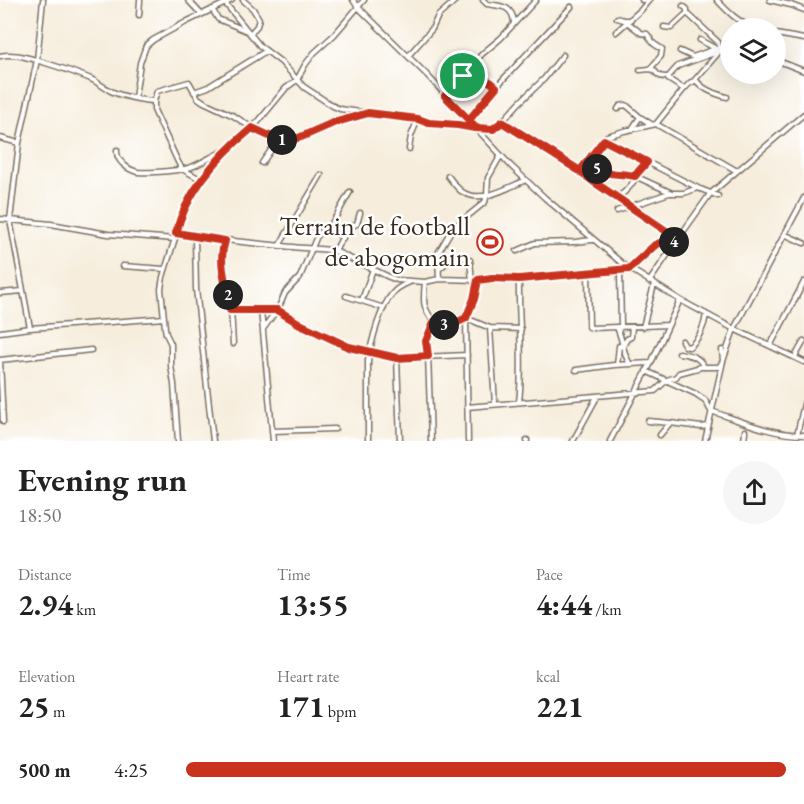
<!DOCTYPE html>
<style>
body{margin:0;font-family:"EB Garamond",serif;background:#f6f6f6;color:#222;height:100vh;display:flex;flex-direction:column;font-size:22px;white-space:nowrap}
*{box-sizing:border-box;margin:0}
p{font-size:20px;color:#767676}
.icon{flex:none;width:33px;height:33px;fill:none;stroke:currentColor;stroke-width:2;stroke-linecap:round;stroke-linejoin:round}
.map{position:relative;height:441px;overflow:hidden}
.details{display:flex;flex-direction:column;background:#fff;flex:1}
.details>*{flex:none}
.tools{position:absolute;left:720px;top:18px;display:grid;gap:12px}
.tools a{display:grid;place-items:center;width:66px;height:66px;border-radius:50%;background:#fff;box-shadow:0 6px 24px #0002;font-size:30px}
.pin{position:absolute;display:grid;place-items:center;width:51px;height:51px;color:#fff;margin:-26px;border:3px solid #fff;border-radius:50%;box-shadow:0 2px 6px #0007}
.km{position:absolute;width:30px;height:30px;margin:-15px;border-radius:50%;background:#222;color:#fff;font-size:16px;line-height:30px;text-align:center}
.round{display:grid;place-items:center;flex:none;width:63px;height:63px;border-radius:32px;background:#f6f6f6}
.overview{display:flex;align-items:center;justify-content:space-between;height:102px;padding:0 18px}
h1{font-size:33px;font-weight:700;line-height:45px}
.stats{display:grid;grid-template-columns:repeat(3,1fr);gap:9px;height:102px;padding:6px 18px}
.stats div{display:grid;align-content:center}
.stats b{font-size:30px;font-weight:700}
.stats small{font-size:16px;font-weight:400}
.stats p{font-size:16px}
ul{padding:0 18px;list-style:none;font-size:20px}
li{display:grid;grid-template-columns:96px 72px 1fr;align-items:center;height:45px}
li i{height:15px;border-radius:8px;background:#c8321e}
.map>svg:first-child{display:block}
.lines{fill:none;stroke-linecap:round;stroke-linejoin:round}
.minor-casing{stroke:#7c6e60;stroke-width:7}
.minor{stroke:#fff;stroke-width:4}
.route-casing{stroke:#fff;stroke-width:12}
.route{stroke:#c8321e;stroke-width:8}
.labels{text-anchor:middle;stroke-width:5;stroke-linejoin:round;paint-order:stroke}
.poi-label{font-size:27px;fill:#3b2a1e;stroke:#fff;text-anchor:end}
</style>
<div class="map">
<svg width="804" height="441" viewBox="0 0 804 441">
<rect width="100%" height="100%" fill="#fff"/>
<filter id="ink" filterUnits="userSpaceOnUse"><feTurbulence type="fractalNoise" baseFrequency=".0167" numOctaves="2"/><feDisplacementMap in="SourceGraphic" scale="12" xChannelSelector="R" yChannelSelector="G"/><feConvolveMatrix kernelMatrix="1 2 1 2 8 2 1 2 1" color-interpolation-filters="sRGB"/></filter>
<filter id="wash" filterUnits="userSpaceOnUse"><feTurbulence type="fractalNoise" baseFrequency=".008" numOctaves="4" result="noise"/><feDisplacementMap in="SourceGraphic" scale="24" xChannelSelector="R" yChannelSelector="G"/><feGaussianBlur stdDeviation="1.35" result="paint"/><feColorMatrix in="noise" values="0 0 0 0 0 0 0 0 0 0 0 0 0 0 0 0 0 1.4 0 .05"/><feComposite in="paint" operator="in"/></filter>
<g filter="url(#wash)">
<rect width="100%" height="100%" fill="#f6eddc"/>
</g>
<g filter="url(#ink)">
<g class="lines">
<!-- minor casing -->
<g class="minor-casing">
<path id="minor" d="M188,0L201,14
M243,0L253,9L259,19L257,26L250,34
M353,0L358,7L427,75L511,166L545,198L624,265L680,300L734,329L804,362
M483,0L487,4C500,6 513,5 514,23
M642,0H645
M717,0C728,12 738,22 754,28
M770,0L791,5L804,10
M225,3L260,46L281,62L304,87L333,106L340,109L386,116L418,119L429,123L458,125L488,129H493L502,122L519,103L544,79L563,55
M683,6L687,9V13
M212,9L218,19L247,31
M139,15L140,0
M617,18L624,20H628
M627,22L641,33L647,34L654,44L662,49L661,56L650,69L654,70C658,76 660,77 668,77V79L684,89L656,124
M664,27L671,28L687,13L718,42L720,51L700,40
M616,32L641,10L649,0
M776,34L804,39
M680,51L693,57L715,49
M0,56C12,53 25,57 36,60C56,66 75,72 93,80C100,84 106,89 113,92C122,96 144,101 154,101V110L178,162L182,169L202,180
M408,56L432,29L438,16L456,0
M776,60L804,71
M640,70L650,69
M464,76C476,77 487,77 496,87
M668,77L678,66L720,51L730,50
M696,80C702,89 715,94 727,97
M684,89L691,82H693L720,51
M194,92L208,87L266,51
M445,96L482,54L501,38L536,0
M135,97L140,63L146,46L153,40L188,21L232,0
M154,101L157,91L189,82L198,98L204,102L234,116L252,128L278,140L291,139L301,137L333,123L365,114
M618,109L620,106L626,105L640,117
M469,120L496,87L571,7
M502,122C563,158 620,199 678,239
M632,129L640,117L651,124
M0,138L19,143
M604,140L698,188L718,196
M409,149L411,136L418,119
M117,150C116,161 128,170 138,172C149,173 184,171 194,166C205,161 215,154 227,150
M588,161L597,169L603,172L637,177L672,193
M262,163L278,140
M580,171L607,136L624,131L656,124L737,171
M448,176C452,181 456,187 461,191C480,205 507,188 526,180
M618,197C634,187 635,175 647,162
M617,211L669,193H684L698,188
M0,219L51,224L108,234L175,239
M328,230L333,231L343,238
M176,233C215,240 254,243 293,247C308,249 321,248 335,251L389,277L397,280L425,282L439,279L478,280L492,278L519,279L572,274L620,271L629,269L655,245L660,243L676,242
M784,234L804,243
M195,237L196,289L213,441
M225,241C219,259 225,279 229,297C232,312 232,329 233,344
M279,246L321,175
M335,251L348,227L357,224L360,213
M517,251L535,243L575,242L592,240
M123,266L164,269
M439,269C448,261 459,254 470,260L472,281
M620,271L621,327L618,330C623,341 623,354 630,364
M588,273L589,327L592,328L668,325
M439,279L438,253L452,229L485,202L487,195L488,178L501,155
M519,279C518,320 524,361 519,402
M425,282C423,302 422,308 436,324C448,327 456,323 466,318L474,299L478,280
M649,282L678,239L710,194L804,114
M0,293L23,291
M346,296L384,308
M362,300L373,269
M230,310H277L300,324L349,347L397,358L467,355
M261,310L273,441
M643,327L654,285
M30,328L10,220L19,143L37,60L43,0
M490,328L495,404
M263,329L279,307L285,293L300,277L317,236L325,228L327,230C333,224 344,201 350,192
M0,332L30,328L164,318
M682,341L685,346L689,347C699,340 705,325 706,314
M770,346L804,282
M679,353C690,355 699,356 704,367
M795,357L804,341
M397,358L400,441
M0,360L91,350
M0,360L3,422
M617,365L619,346H623L627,339L631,337L632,327
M576,370L614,365L650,363
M646,371L696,394L705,400L711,411C741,421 772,435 804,435
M467,407L655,391L667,380L676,377L679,373L701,367H719L723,361L722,350
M648,421L670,423
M272,431L335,429
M660,435L670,423L701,427L708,426
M797,435L804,404
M527,440V441
M178,441L174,384L171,366V344L166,334L165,328L161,289L163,277L181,219L190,199L205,176L220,158L258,122L286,88L297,80L305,65L314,53L334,35L364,0
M368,441V360C372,340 381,302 397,289C401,286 405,284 410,282
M431,441L428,354L426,341L434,322
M468,441L466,318L490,328L521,329
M573,441L597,397
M610,441L651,363L680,300
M705,441L723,361L734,329L804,198
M744,441L745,431"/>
</g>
<!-- minor -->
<use href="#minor" class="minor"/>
</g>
</g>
<g class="lines" filter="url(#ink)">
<!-- route casing -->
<g class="route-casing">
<path id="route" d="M463,76L445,96L469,120L475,128L458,125L429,123L418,119L368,113L333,123L301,137L291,140H278L252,128C219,155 187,190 176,233L225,241C217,263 228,288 230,310H277L300,324L349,347L397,358L428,356L426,341L434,322C445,329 456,323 466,318L474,299L478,280L492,278L519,279L629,269L655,245L660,243L676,242L678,239L594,182L580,171C588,161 596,150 604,140L647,162L639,171L635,176C614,172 605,177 588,161L580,171L502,122L493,129L475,128L469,120L496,87C487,77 475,77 463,76"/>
</g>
<!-- route -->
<use href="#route" class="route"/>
</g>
<!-- icons -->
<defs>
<g id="stadium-ring" transform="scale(1.35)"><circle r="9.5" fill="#fff" stroke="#c8321e" stroke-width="1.5"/><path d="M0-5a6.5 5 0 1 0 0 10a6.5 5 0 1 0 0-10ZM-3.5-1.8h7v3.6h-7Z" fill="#c8321e"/></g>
</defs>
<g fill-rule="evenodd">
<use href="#stadium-ring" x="490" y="242"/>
</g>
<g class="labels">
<!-- poi labels -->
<g class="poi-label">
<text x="470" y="235">Terrain de football<tspan x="470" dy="31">de abogomain</tspan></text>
</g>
</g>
</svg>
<div class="tools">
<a><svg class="icon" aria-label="layers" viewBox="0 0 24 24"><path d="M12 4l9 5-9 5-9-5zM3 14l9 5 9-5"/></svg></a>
</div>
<div class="pin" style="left:463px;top:76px;background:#1e9e55"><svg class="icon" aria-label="arrive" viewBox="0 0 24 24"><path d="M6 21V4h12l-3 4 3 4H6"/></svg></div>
<b class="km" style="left:282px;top:140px">1</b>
<b class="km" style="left:228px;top:295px">2</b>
<b class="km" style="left:444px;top:325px">3</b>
<b class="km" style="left:674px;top:242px">4</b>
<b class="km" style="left:597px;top:169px">5</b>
</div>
<section class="details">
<div class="overview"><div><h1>Evening run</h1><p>18:50</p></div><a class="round"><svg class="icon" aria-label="share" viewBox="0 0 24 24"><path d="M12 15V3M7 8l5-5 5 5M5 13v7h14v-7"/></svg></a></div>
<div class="stats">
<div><p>Distance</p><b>2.94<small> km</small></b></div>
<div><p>Time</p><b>13:55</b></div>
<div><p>Pace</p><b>4:44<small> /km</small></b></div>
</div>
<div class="stats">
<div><p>Elevation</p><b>25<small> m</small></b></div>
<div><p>Heart rate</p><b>171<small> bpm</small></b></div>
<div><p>kcal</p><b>221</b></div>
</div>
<ul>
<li><b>500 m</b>4:25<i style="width:100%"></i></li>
</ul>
</section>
